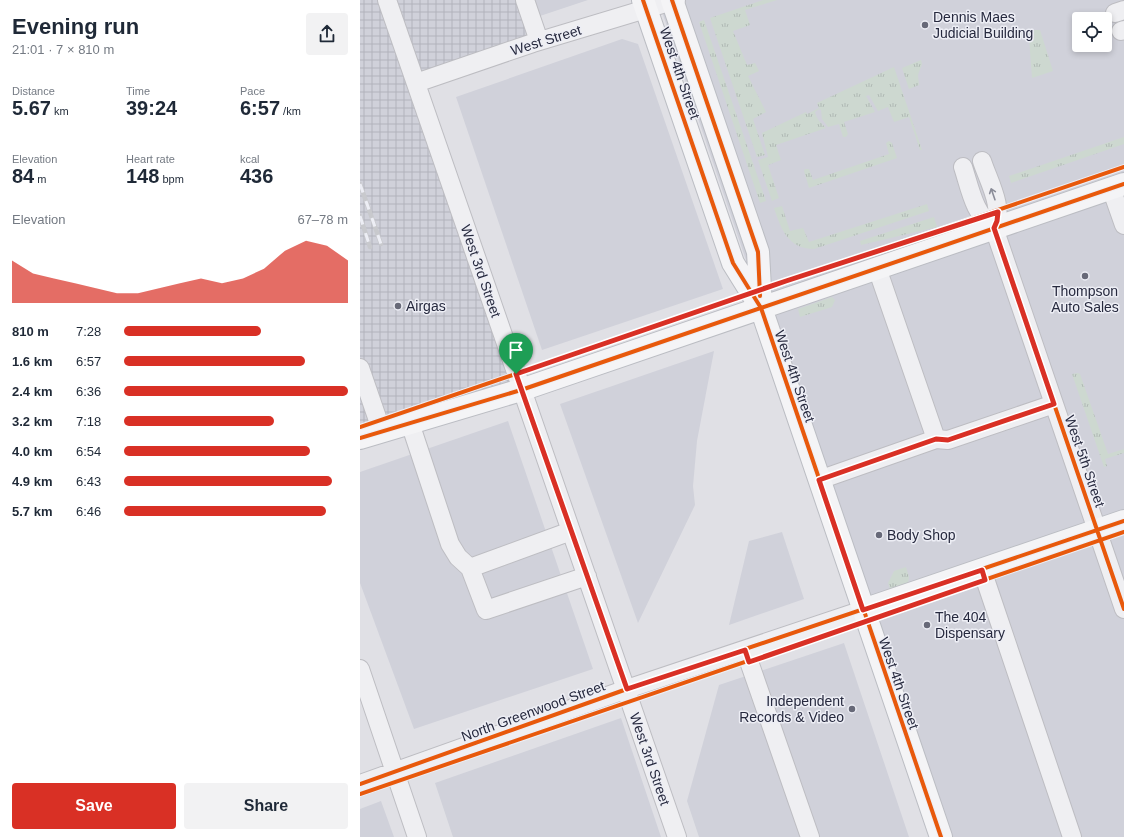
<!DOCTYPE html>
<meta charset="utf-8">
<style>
body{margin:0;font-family:Arial,sans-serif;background:#f2f2f3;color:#1f2937;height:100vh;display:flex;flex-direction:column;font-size:15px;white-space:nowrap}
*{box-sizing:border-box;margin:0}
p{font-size:13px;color:#747a83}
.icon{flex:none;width:22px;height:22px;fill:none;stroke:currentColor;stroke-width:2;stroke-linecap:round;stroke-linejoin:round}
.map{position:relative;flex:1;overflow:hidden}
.sheet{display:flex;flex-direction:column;background:#fff;width:360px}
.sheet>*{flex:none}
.controls{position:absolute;left:712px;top:12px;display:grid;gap:8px}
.controls a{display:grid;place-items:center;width:40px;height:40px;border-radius:4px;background:#fff;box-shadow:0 2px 6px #0003;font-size:20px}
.pin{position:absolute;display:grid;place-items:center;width:34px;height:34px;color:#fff;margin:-41px -17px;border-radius:50% 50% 50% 0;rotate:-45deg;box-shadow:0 0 4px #0007}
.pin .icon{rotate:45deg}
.round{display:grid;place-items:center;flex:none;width:42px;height:42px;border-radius:4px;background:#f2f2f3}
.overview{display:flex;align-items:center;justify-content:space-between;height:68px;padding:0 12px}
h1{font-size:22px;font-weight:800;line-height:30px}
.stats{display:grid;grid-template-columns:repeat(3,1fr);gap:6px;height:68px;padding:4px 12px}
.stats div{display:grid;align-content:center}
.stats b{font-size:20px;font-weight:800}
.stats small{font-size:11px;font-weight:400}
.stats p{font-size:11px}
.chart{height:112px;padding:8px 12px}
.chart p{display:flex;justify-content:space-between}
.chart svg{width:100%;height:72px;margin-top:4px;fill:#d93025;opacity:.7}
.action{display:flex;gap:8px;margin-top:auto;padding:8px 12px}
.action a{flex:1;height:46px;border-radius:4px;background:#d93025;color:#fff;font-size:16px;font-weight:800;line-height:46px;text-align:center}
.action a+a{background:#f2f2f3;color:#1f2937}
ul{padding:0 12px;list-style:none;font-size:13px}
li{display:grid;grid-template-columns:64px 48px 1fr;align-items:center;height:30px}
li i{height:10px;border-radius:5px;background:#d93025}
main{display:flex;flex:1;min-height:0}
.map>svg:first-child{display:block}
.built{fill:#d0d1da;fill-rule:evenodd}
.industrial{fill:url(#industrial-grid)}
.grass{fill:url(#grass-tufts)}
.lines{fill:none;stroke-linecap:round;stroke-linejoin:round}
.minor-casing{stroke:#bdbdc2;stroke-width:20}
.major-casing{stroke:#bbbdc3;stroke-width:24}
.minor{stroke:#efeff2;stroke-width:18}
.major{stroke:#f4f4f6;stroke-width:22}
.rail-casing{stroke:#c8c9cd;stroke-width:4.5}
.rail{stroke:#edeef5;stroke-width:3;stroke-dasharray:9;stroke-linecap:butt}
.cycleway-casing{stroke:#edeef5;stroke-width:6}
.cycleway{stroke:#e8590c;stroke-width:4}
.oneway{stroke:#8a8c98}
.route-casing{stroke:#fff;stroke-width:8}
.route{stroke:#d93025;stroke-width:5}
.poi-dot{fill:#676978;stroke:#edeef5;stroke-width:1.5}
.labels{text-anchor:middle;stroke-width:3;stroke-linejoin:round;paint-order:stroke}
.poi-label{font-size:14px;fill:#26293e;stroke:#edeef5;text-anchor:start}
.street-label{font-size:14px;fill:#26293e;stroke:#edeef5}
</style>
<main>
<section class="sheet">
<div class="overview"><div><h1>Evening run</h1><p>21:01 · 7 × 810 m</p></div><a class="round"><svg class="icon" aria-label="share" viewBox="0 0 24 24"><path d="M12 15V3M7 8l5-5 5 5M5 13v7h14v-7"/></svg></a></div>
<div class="stats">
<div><p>Distance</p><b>5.67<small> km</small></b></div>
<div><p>Time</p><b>39:24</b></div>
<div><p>Pace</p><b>6:57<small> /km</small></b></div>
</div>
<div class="stats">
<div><p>Elevation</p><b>84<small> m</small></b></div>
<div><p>Heart rate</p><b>148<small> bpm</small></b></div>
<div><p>kcal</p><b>436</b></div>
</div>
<div class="chart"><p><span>Elevation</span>67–78 m</p>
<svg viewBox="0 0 160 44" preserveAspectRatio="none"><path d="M0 44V18L10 26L20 29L30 32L40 35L50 38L60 38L70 35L80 32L90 29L100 32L110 29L120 23L130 12L140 6L150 9L160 18V44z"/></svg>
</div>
<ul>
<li><b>810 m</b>7:28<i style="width:61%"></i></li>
<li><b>1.6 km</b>6:57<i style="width:81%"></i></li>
<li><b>2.4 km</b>6:36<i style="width:100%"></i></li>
<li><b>3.2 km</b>7:18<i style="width:67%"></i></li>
<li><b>4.0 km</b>6:54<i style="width:83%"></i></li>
<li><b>4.9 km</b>6:43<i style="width:93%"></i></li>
<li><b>5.7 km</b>6:46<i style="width:90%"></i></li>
</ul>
<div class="action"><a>Save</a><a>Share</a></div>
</section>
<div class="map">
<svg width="764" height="837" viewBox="0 0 764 837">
<defs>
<pattern id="industrial-grid" width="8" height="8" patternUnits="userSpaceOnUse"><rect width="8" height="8" fill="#d0d1da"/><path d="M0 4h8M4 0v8" fill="none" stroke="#b2b3bc"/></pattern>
<pattern id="grass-tufts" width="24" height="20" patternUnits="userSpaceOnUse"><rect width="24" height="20" fill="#cdd8d0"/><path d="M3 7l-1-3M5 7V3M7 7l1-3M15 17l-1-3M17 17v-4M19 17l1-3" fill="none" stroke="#b0b9b4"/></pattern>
</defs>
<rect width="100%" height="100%" fill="#e0e0e5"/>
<!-- built -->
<path class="built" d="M168,0H228L174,18Z
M298,0H764V837H581ZM719,19H745V45H719Z
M262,39L278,44L363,289L182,350L96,97Z
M354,351L337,441L333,486L335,505L278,623L200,404Z
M148,421L233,669L54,729L0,583V472Z
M422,532L444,599L369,625L389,541Z
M484,643L549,837H339L327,801L359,685Z
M261,718L301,837H93L75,783Z
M21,801L34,837H0V809Z"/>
<!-- industrial -->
<path class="industrial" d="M0,0H158L173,43L56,83L161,390L0,438Z"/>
<!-- grass -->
<path class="grass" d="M403,0H417L385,10L390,25L373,31L387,65L395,63L399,71L388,76L406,112L393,119L405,155L397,157L350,18Z
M344,20L406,201L400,203L339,22Z
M661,30H680L693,71L672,78L669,38H661Z
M561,60L562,64L558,75L559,85L549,89L542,68Z
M534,67L562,150H560L549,117L534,122L528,107L518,111L509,95L506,96L515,112L484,122L488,134L486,137H483L479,124L468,127L462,119L461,110L459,109L455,112C457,120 461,123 466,128L416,145L421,160L408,165L419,198L412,201L398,160L408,157L402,133L446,112L447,114L459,108L457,103Z
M764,137V144L651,183L649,176L652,175Z
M529,141L532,143L537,158L449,188L444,171L445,169H449L453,180L529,154L526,143Z
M567,204L569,211L454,249C428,249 421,229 414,208L422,206L430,231L443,228L449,242Z
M574,217L577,227L501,245L500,241Z
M472,297L475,300L472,307L440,317L438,309Z
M718,373L720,374L748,454L764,449V453L745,459L747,466L744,467L712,374Z
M546,567L549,577L548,584L531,592L528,583L534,571Z"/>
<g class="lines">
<!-- minor casing -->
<g class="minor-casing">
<path id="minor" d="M27,0L317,837
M165,0L179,41
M755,13L764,10
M761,31L764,30
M56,83L173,43L316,0
M622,161C628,180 645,209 634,228
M603,167C610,188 614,215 634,228
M751,188L764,225
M634,228L764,609
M0,368L22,432
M50,423L90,544L98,557L110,568
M576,439L588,440L694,404
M459,480L576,439L517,268
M211,531L110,568L126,610L227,576
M622,570L712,837
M385,650L450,837
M0,669L57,837
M0,784L267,689L503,610"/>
</g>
<!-- major casing -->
<g class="major-casing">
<path id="major" d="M283,0L373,263L401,308L581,837
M312,0L398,252L401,307
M0,438L161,390L764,184
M503,610L764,521"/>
</g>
<!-- minor -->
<use href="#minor" class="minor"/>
<!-- major -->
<use href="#major" class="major"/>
<!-- rail casing -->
<g class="rail-casing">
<path id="rail" d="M0,184L21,244
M0,216L10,247"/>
</g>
<!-- rail -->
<use href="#rail" class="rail"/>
<!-- cycleway casing -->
<g class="cycleway-casing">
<path id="cycleway" d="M283,0L373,263L401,308L581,837
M312,0L398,252L400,296
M634,228L764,609
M0,427L764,167
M0,438L161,390L764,184
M0,784L267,689L764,521
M0,794L764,532"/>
</g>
<!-- cycleway -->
<use href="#cycleway" class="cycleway"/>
</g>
<!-- one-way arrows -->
<defs><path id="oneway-shaft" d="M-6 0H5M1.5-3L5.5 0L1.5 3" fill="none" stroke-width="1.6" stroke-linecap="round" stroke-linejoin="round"/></defs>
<use class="oneway" href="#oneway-shaft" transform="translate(633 194) rotate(-109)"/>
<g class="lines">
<!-- route casing -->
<g class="route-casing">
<path id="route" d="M638,212L637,221L634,228L694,404L588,440L576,439L459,480L503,610L622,570L625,580L389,662L385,650L267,689L156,374L426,281Z"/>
</g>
<!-- route -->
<use href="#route" class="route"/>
</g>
<!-- markers -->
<g class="poi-dot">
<circle cx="565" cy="25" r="4"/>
<circle cx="725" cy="276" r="4"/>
<circle cx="38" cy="306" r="4"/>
<circle cx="519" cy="535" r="4"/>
<circle cx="567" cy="625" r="4"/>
<circle cx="492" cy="709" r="4"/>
</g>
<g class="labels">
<!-- poi labels -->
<g class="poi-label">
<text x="573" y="22">Dennis Maes<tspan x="573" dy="16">Judicial Building</tspan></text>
<text x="725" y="296" text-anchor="middle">Thompson<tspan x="725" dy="16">Auto Sales</tspan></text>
<text x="46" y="311">Airgas</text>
<text x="527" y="540">Body Shop</text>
<text x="575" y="622">The 404<tspan x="575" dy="16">Dispensary</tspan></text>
<text x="484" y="706" text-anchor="end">Independent<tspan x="484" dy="16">Records &amp; Video</tspan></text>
</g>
<!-- street labels -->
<g class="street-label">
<text transform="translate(186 40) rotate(-17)" y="5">West Street</text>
<text transform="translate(320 73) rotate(71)" y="5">West 4th Street</text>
<text transform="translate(121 271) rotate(71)" y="5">West 3rd Street</text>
<text transform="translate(435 376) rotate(71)" y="5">West 4th Street</text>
<text transform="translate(725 461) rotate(71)" y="5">West 5th Street</text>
<text transform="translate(539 683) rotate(71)" y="5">West 4th Street</text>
<text transform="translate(173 711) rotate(-20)" y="5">North Greenwood Street</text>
<text transform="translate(290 759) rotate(71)" y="5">West 3rd Street</text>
</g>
</g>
</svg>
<div class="controls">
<a><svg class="icon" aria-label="locate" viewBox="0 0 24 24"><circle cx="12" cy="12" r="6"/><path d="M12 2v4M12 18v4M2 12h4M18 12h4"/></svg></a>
</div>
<div class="pin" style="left:156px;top:374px;background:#1e9e55"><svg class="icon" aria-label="arrive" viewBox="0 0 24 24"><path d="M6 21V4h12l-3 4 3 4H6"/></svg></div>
</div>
</main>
